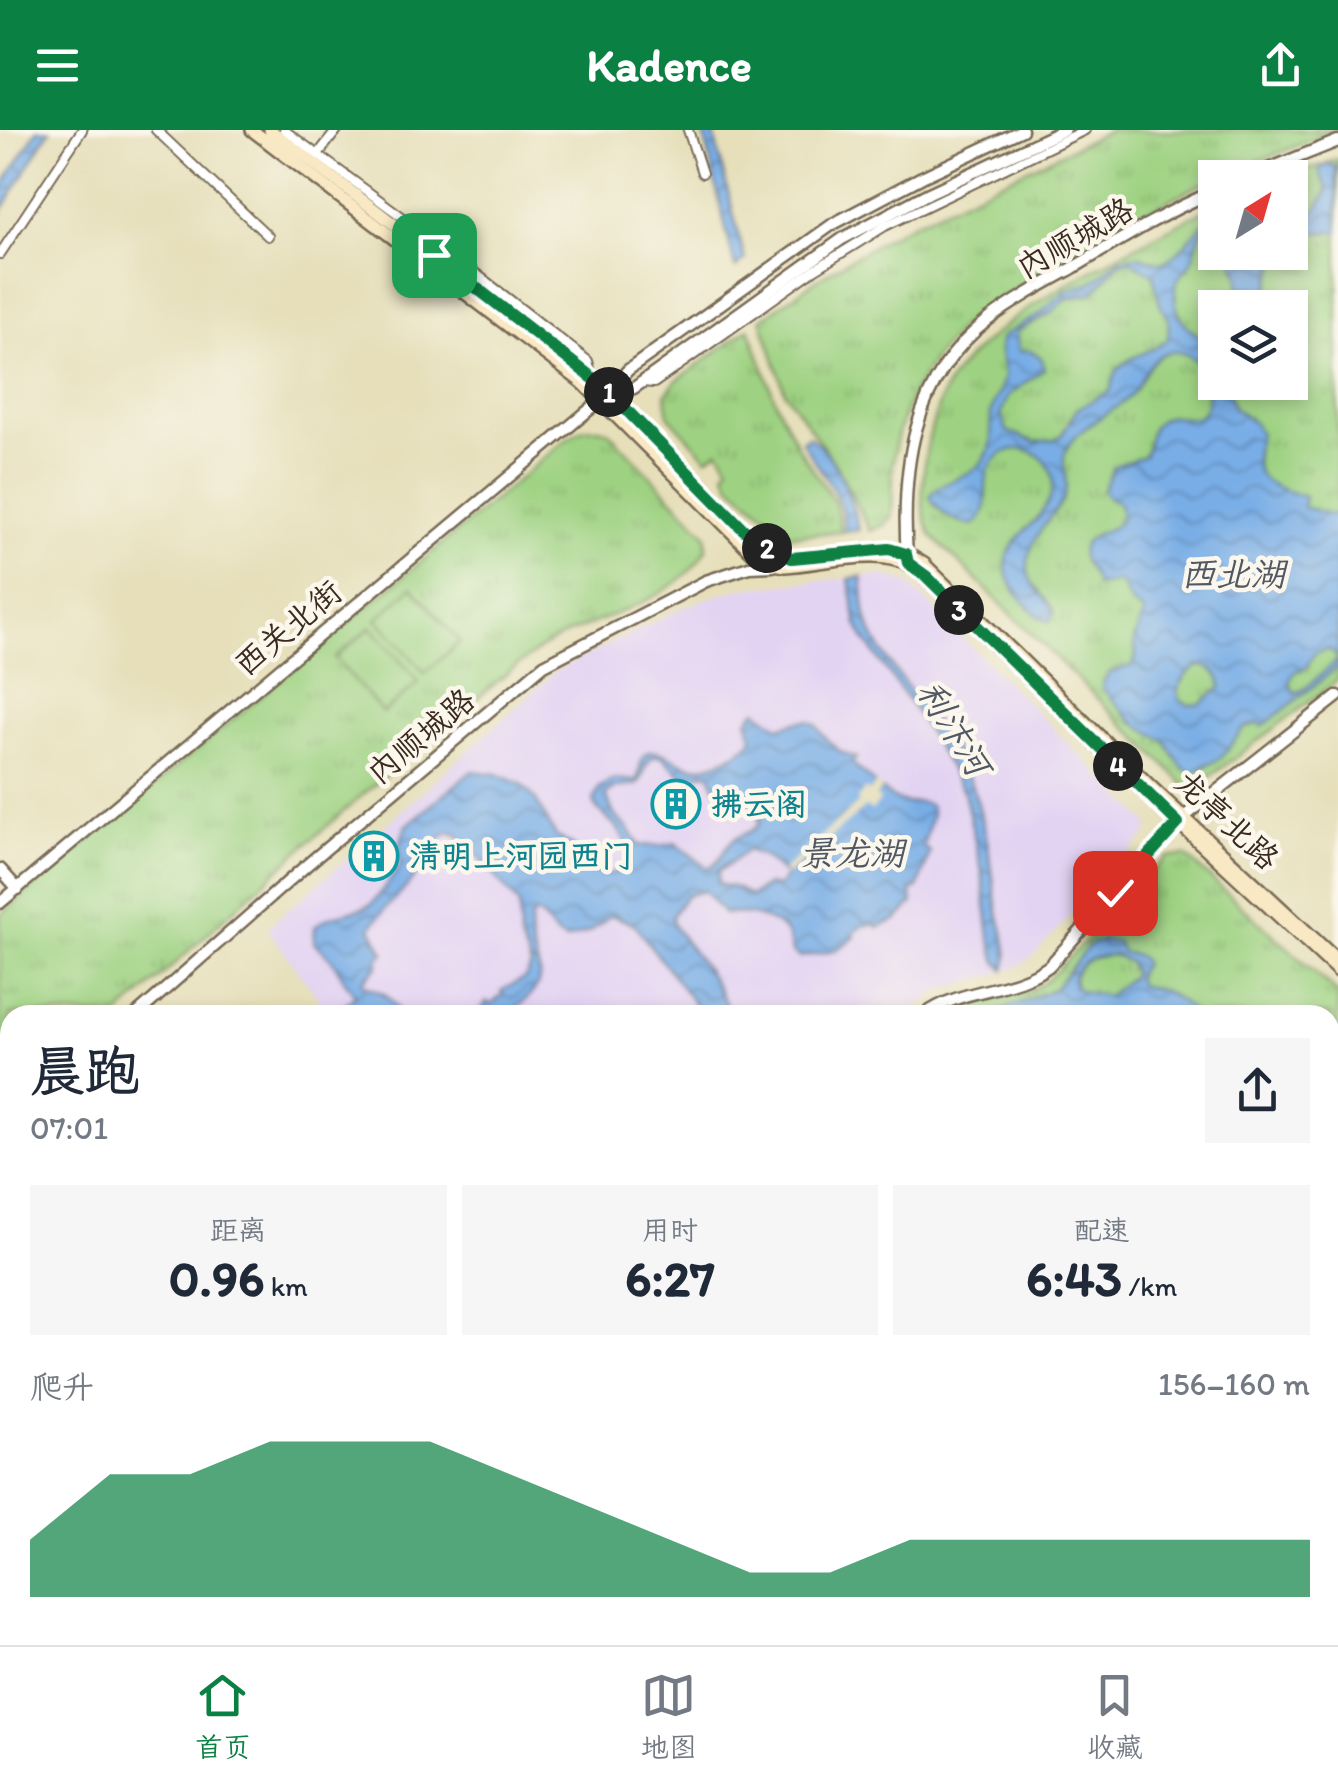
<!DOCTYPE html>
<html lang="zh">
<meta charset="utf-8">
<style>
body{margin:0;font-family:Itim,"LXGW WenKai TC",sans-serif;background:#f6f6f7;color:#1f2937;height:100vh;display:flex;flex-direction:column;font-size:38px;white-space:nowrap}
*{box-sizing:border-box;margin:0}
p{font-size:32px;color:#747a83}
.icon{flex:none;width:55px;height:55px;fill:none;stroke:currentColor;stroke-width:2;stroke-linecap:round;stroke-linejoin:round}
.map{position:relative;flex:1;overflow:hidden}
.side{position:absolute;left:0px;top:875px;width:1340px;height:640px;display:flex;flex-direction:column;background:#fff;border-radius:30px 30px 0 0;box-shadow:0 5px 15px #0003}
.side>*{flex:none}
.needle{width:65px;rotate:37deg}
.buttons{position:absolute;left:1198px;top:30px;display:grid;gap:20px}
.buttons a{display:grid;place-items:center;width:110px;height:110px;border-radius:0px;background:#fff;box-shadow:0 5px 15px #0003;font-size:50px}
.pin{position:absolute;display:grid;place-items:center;width:85px;height:85px;color:#fff;margin:-42px;border-radius:20px;box-shadow:0 5px 15px #0006}
.km{position:absolute;width:50px;height:50px;margin:-25px;border-radius:50%;background:#222;color:#fff;font-size:28px;line-height:50px;text-align:center}
.round{display:grid;place-items:center;flex:none;width:105px;height:105px;border-radius:0px;background:#f6f6f7}
.summary{display:flex;align-items:center;justify-content:space-between;height:170px;padding:0 30px}
h1{font-size:55px;font-weight:800;line-height:75px}
.stats{display:grid;grid-template-columns:repeat(3,1fr);gap:15px;height:170px;padding:10px 30px}
.stats div{display:grid;align-content:center;border-radius:0px;background:#f6f6f7;text-align:center}
.stats b{font-size:50px;font-weight:800}
.stats small{font-size:28px;font-weight:400}
.stats p{font-size:28px}
.chart{height:280px;padding:20px 30px}
.chart p{display:flex;justify-content:space-between}
.chart svg{width:100%;height:180px;margin-top:10px;fill:#0b8043;opacity:.7}
header{display:flex;justify-content:space-between;align-items:center;height:130px;padding:0 30px;background:#0b8043;color:#fff;font-size:45px;font-weight:800}
.tab-bar{display:flex;justify-content:space-around;align-items:center;height:140px;border-top:2px solid #e0e1e3;background:#fff;font-size:28px;color:#747a83}
.tab-bar a{display:grid;justify-items:center;gap:5px}
.tab-bar .on{color:#0b8043}
.map>svg:first-child{display:block}
.built{fill:#e3d3f3}
.park{fill:url(#park-tufts);stroke:#6c7e50;stroke-width:2.5;fill-rule:evenodd}
.pitch{fill:#9ed282;stroke:#6c7e50;stroke-width:2.5}
.water{fill:url(#water-waves);stroke:#5a6c82;stroke-width:2.5;fill-rule:evenodd}
.pier{fill:#e6dfba}
.lines{fill:none;stroke-linecap:round;stroke-linejoin:round}
.minor-casing{stroke:#776955;stroke-width:12}
.tertiary-casing{stroke:#776955;stroke-width:15}
.secondary-casing{stroke:#776955;stroke-width:16}
.minor{stroke:#fff;stroke-width:8}
.tertiary{stroke:#fff;stroke-width:10}
.secondary{stroke:#f8e8c3;stroke-width:11}
.route-casing{stroke:#fff;stroke-width:20}
.route{stroke:#0b8043;stroke-width:12}
.labels{text-anchor:middle;stroke-width:9;stroke-linejoin:round;paint-order:stroke}
.street-label{font-size:32px;fill:#3b2a1e;stroke:#fbf7ec}
.culture-label{font-size:32px;font-weight:bold;fill:#0d838f;stroke:#fbf7ec;text-anchor:start}
.water-label{font-size:35px;font-style:italic;fill:#505864;stroke:#fbf7ec}
</style>
<header><svg class="icon" aria-label="menu" viewBox="0 0 24 24"><path d="M4 6h16M4 12h16M4 18h16"/></svg>Kadence<svg class="icon" aria-label="share" viewBox="0 0 24 24"><path d="M12 15V3M7 8l5-5 5 5M5 13v7h14v-7"/></svg></header>
<div class="map">
<svg width="1338" height="1515" viewBox="0 0 1338 1515">
<defs>
<pattern id="park-tufts" width="24" height="20" patternUnits="userSpaceOnUse" patternTransform="scale(2.5)"><rect width="24" height="20" fill="#9ed282"/><path d="M3 7l-1-3M5 7V3M7 7l1-3M15 17l-1-3M17 17v-4M19 17l1-3" fill="none" stroke="#89b470"/></pattern>
<pattern id="water-waves" width="16" height="10" patternUnits="userSpaceOnUse" patternTransform="scale(2.5)"><rect width="16" height="10" fill="#78ade6"/><path d="M0 5q4-4 8 0t8 0" fill="none" stroke="#648dba"/></pattern>
</defs>
<rect width="100%" height="100%" fill="#fbf7ec"/>
<filter id="ink" filterUnits="userSpaceOnUse"><feTurbulence type="fractalNoise" baseFrequency=".01" numOctaves="2"/><feDisplacementMap in="SourceGraphic" scale="20" xChannelSelector="R" yChannelSelector="G"/><feConvolveMatrix kernelMatrix="1 2 1 2 8 2 1 2 1" color-interpolation-filters="sRGB"/></filter>
<filter id="wash" filterUnits="userSpaceOnUse"><feTurbulence type="fractalNoise" baseFrequency=".0048" numOctaves="4" result="noise"/><feDisplacementMap in="SourceGraphic" scale="40" xChannelSelector="R" yChannelSelector="G"/><feGaussianBlur stdDeviation="2.25" result="paint"/><feColorMatrix in="noise" values="0 0 0 0 0 0 0 0 0 0 0 0 0 0 0 0 0 1.4 0 .05"/><feComposite in="paint" operator="in"/></filter>
<g filter="url(#wash)">
<rect width="100%" height="100%" fill="#e6dfba"/>
<!-- built -->
<path class="built" d="M881,445L908,453L1149,694L1147,704L1031,828L1013,839L942,859L902,885H315L320,880L319,869L267,798L392,690L556,541L682,478L714,466L743,458Z
M364,1505H619L611,1515H376Z"/>
<!-- park -->
<path class="park" d="M1110,0H1337L1215,48L1148,80L973,185C932,223 898,276 893,333C892,351 894,370 891,387L885,395L870,401L839,340L785,262L761,189L819,148L903,98Z
M1338,29V550L1191,661L931,405C919,374 922,363 925,331C927,309 940,262 954,245C1008,174 1136,118 1215,74V122H1290L1288,47ZM1215,178H1290V252H1215Z
M749,198L777,275L799,319L835,372L841,402L790,405L731,355L725,342L729,336L719,320L707,328L668,285L666,264L676,251Z
M599,298L608,301L706,404L707,418C673,478 593,484 540,519C504,543 472,574 439,601C328,691 224,789 119,885H10V985L0,994V785L568,308L584,299Z
M1186,726L1338,863V1515H1042L1041,1505H1330V885H942L1030,860L1045,852L1167,727Z"/>
<!-- pitch -->
<path class="pitch" d="M412,457L460,512L425,543L377,489Z
M371,497L419,552L383,583L335,528Z
M526,1505H610L602,1515H518Z"/>
<!-- water -->
<path class="water" d="M37,0H50L0,84V60Z
M703,0H713L745,130L735,138Z
M1325,34L1336,36L1338,102L1304,103L1290,111V98C1308,89 1322,78 1327,59L1319,41Z
M1215,85V97L1202,102C1196,112 1196,123 1191,132C1187,140 1180,143 1177,152C1169,182 1188,204 1215,214V252L1227,253L1233,277L1255,294L1260,304C1246,350 1266,354 1305,367L1303,377L1338,386V537L1262,597L1259,593L1244,598L1221,628L1193,643L1182,637L1166,612L1133,592L1103,559L1102,554L1110,542L1133,535L1136,526L1134,510L1144,482L1131,473L1120,452L1096,456C1095,442 1078,432 1082,419C1090,394 1129,409 1119,373L1106,366L1103,360L1114,336L1144,326C1151,314 1146,300 1159,291C1171,282 1177,288 1190,288C1215,288 1208,249 1201,234C1190,226 1181,219 1166,223C1148,229 1143,250 1132,264C1115,283 1078,296 1067,318C1058,336 1072,352 1063,369C1050,391 1028,409 1028,436C1027,456 1046,466 1054,482L1050,492C1038,488 1029,478 1021,468C978,417 1041,402 1052,362C1060,331 1023,306 998,327C974,346 998,378 974,395C959,395 936,381 930,367C939,348 969,352 985,328C996,311 989,301 991,283C993,270 1003,259 1004,246C1004,231 996,222 1001,207L1039,184L1065,161L1094,151L1120,128L1139,126L1161,133C1184,124 1193,98 1215,85ZM1131,131L1153,144L1160,175L1169,189L1168,209C1154,222 1131,224 1118,239C1113,245 1113,254 1110,261L1077,279L1061,306L1054,310L1035,312L1007,301L1001,283L1009,265L1044,239C1044,224 1032,220 1019,220L1016,202L1050,184L1066,169L1093,163L1120,132ZM1328,519L1337,526V531L1304,559L1295,563L1289,553L1294,542L1306,538L1315,523ZM1198,536C1211,535 1222,545 1221,558L1200,574L1188,575L1180,570L1178,560L1186,545Z
M1229,123H1279L1263,177H1241L1239,143Z
M808,306C838,326 851,366 859,400L844,401C844,362 819,342 802,311Z
M862,447C864,462 863,479 868,493C883,536 934,583 958,626C985,674 990,727 998,781C1001,800 1012,821 1005,840L997,832L990,807L982,742L964,662L914,579L865,510L857,494L849,449Z
M756,580L780,597C828,580 808,600 840,621C844,625 850,625 856,628L852,632L856,637C869,648 889,670 905,673C916,674 920,670 930,675L932,684L923,717L930,722L918,758L911,760L913,772L898,789L878,797L874,794L861,796L853,804L855,807L835,821L799,827L792,822C790,814 789,804 782,798C771,788 739,781 724,784L704,761L686,765L672,786L673,795L708,842L732,885H695L696,876L634,794L611,785L591,801L567,810C550,806 550,789 535,784L531,788C524,839 567,842 507,885H477L487,872L491,875L503,864L501,861L525,848L531,836L520,809L519,775L467,713L456,704L447,703C430,717 422,738 408,755C396,770 380,781 371,798L384,823L378,828V836L363,850L364,855L385,864L403,885H335L355,865C337,844 340,832 314,813L315,797C330,782 351,784 370,775C373,774 398,740 400,736L399,716L406,696L472,641L497,644L521,654L535,669L556,706L572,715L601,744C616,747 627,735 631,722L617,697L596,678L594,670L599,658L614,649L637,651L642,629L649,622C664,620 673,630 687,635C707,641 740,625 753,609L748,590ZM654,626L663,627L682,646L709,643L719,664L722,665L729,657L754,677L760,693C751,705 740,703 731,712C720,723 723,731 708,738L675,713L659,716L639,715L629,699L614,685L606,665L616,658L639,654L648,632ZM748,720L766,728L786,746L778,757L767,755L750,766L737,758L718,754V742Z
M1103,810L1118,812L1122,822C1131,824 1139,823 1144,833L1136,847L1139,856C1164,857 1178,868 1196,885H990L1054,859L1090,814ZM1114,825L1129,832L1133,842L1131,847L1107,866C1095,862 1086,865 1075,858L1073,847C1082,829 1095,826 1114,825Z
M1330,1252L1338,1256V1460L1330,1468Z
M1090,1505H1296L1286,1515H1097Z"/>
<!-- pier -->
<path class="pier" d="M876,653L882,658L876,667L880,670L872,681L865,677L786,746L782,741L859,673L857,670L865,659L870,662Z"/>
</g>
<g filter="url(#ink)">
<g class="lines">
<!-- minor casing -->
<g class="minor-casing">
<path id="minor" d="M156,0L268,106
M284,0L424,103L588,231L592,246
M688,0L702,43
M315,28L337,0
M0,124L82,0
M641,252L654,253L814,140L885,96L1085,0
M0,1236L10,1227
M338,1505L347,1515
M117,1515H129
M149,1515L159,1505"/>
</g>
<!-- tertiary casing -->
<g class="tertiary-casing">
<path id="tertiary" d="M1246,48L1338,11
M610,262L634,258L842,109L929,63L1064,0
M907,427C901,338 912,249 988,190C1014,170 1044,154 1073,138C1120,110 1165,82 1215,61
M0,739L18,759
M0,773L601,270L628,240L833,94L922,47L1022,0
M136,885L308,734L544,535L706,451L749,437L773,436
M924,885C962,857 1012,863 1049,836L1184,687L1338,566
M0,1006L10,997
M732,1505L743,1515
M1034,1505L1035,1515"/>
</g>
<!-- secondary casing -->
<g class="secondary-casing">
<path id="secondary" d="M252,0L583,253L754,424L769,433L785,436C826,434 883,414 919,441L1143,660L1338,841
M270,0L578,234L621,274L743,399L770,419L792,428L889,419L906,423L924,434L1148,654L1338,831"/>
</g>
<!-- minor -->
<use href="#minor" class="minor"/>
<!-- tertiary -->
<use href="#tertiary" class="tertiary"/>
<!-- secondary -->
<use href="#secondary" class="secondary"/>
</g>
</g>
<g class="lines" filter="url(#ink)">
<!-- route casing -->
<g class="route-casing">
<path id="route" d="M434,125L603,256L743,399L770,420L792,428L889,419L906,424L908,433L926,446L1178,693L1115,763"/>
</g>
<!-- route -->
<use href="#route" class="route"/>
</g>
<!-- icons -->
<defs>
<g id="building-ring" transform="scale(2.5)"><circle r="9.5" fill="#fbf7ec" stroke="#0f9aa8" stroke-width="1.5"/><path d="M-4-6H4V6H1V3H-1V6H-4ZM-2.5-4.3h1.7v1.8h-1.7ZM.8-4.3h1.7v1.8H.8ZM-2.5-1h1.7V.8h-1.7ZM.8-1h1.7V.8H.8Z" fill="#0f9aa8"/></g>
</defs>
<g fill-rule="evenodd">
<use href="#building-ring" x="676" y="674"/>
<use href="#building-ring" x="374" y="726"/>
</g>
<g class="labels">
<!-- street labels -->
<g class="street-label">
<text transform="translate(1075 108) rotate(-30)" y="11">内顺城路</text>
<text transform="translate(288 498) rotate(-40)" y="11">西关北街</text>
<text transform="translate(421 606) rotate(-40)" y="11">内顺城路</text>
<text transform="translate(1227 690) rotate(43)" y="11">龙亭北路</text>
</g>
<!-- culture labels -->
<g class="culture-label">
<text x="711" y="685">拂云阁</text>
<text x="409" y="737">清明上河园西门</text>
</g>
<!-- water labels -->
<g class="water-label">
<text x="1233" y="456">西北湖</text>
<text transform="translate(954 598) rotate(58)" y="12">利汴河</text>
<text x="852" y="735">景龙湖</text>
</g>
</g>
</svg>
<div class="buttons">
<a><svg class="needle" viewBox="-14 -14 28 28"><path d="M0-13l5 13h-10z" fill="#e53935"/><path d="M0 13l5-13h-10z" fill="#747a83"/></svg></a>
<a><svg class="icon" aria-label="layers" viewBox="0 0 24 24"><path d="M12 4l9 5-9 5-9-5zM3 14l9 5 9-5"/></svg></a>
</div>
<div class="pin" style="left:434px;top:125px;background:#1e9e55"><svg class="icon" aria-label="arrive" viewBox="0 0 24 24"><path d="M6 21V4h12l-3 4 3 4H6"/></svg></div>
<div class="pin" style="left:1115px;top:763px;background:#d93025"><svg class="icon" aria-label="check" viewBox="0 0 24 24"><path d="M5 12l5 5 9-10"/></svg></div>
<b class="km" style="left:609px;top:262px">1</b>
<b class="km" style="left:767px;top:418px">2</b>
<b class="km" style="left:959px;top:480px">3</b>
<b class="km" style="left:1118px;top:636px">4</b>
<section class="side">
<div class="summary"><div><h1>晨跑</h1><p>07:01</p></div><a class="round"><svg class="icon" aria-label="share" viewBox="0 0 24 24"><path d="M12 15V3M7 8l5-5 5 5M5 13v7h14v-7"/></svg></a></div>
<div class="stats">
<div><p>距离</p><b>0.96<small> km</small></b></div>
<div><p>用时</p><b>6:27</b></div>
<div><p>配速</p><b>6:43<small> /km</small></b></div>
</div>
<div class="chart"><p><span>爬升</span>156–160 m</p>
<svg viewBox="0 0 160 44" preserveAspectRatio="none"><path d="M0 44V30L10 14L20 14L30 6L40 6L50 6L60 14L70 22L80 30L90 38L100 38L110 30L120 30L130 30L140 30L150 30L160 30V44z"/></svg>
</div>
</section>
</div>
<nav class="tab-bar">
<a class="on"><svg class="icon" aria-label="home" viewBox="0 0 24 24"><path d="M3 11l9-7 9 7M6 9v11h12V9"/></svg>首页</a>
<a><svg class="icon" aria-label="map" viewBox="0 0 24 24"><path d="M3 6l6-2 6 2 6-2v14l-6 2-6-2-6 2zM9 4v14M15 6v14"/></svg>地图</a>
<a><svg class="icon" aria-label="saved" viewBox="0 0 24 24"><path d="M7 4h10v16l-5-4-5 4z"/></svg>收藏</a>
</nav>
